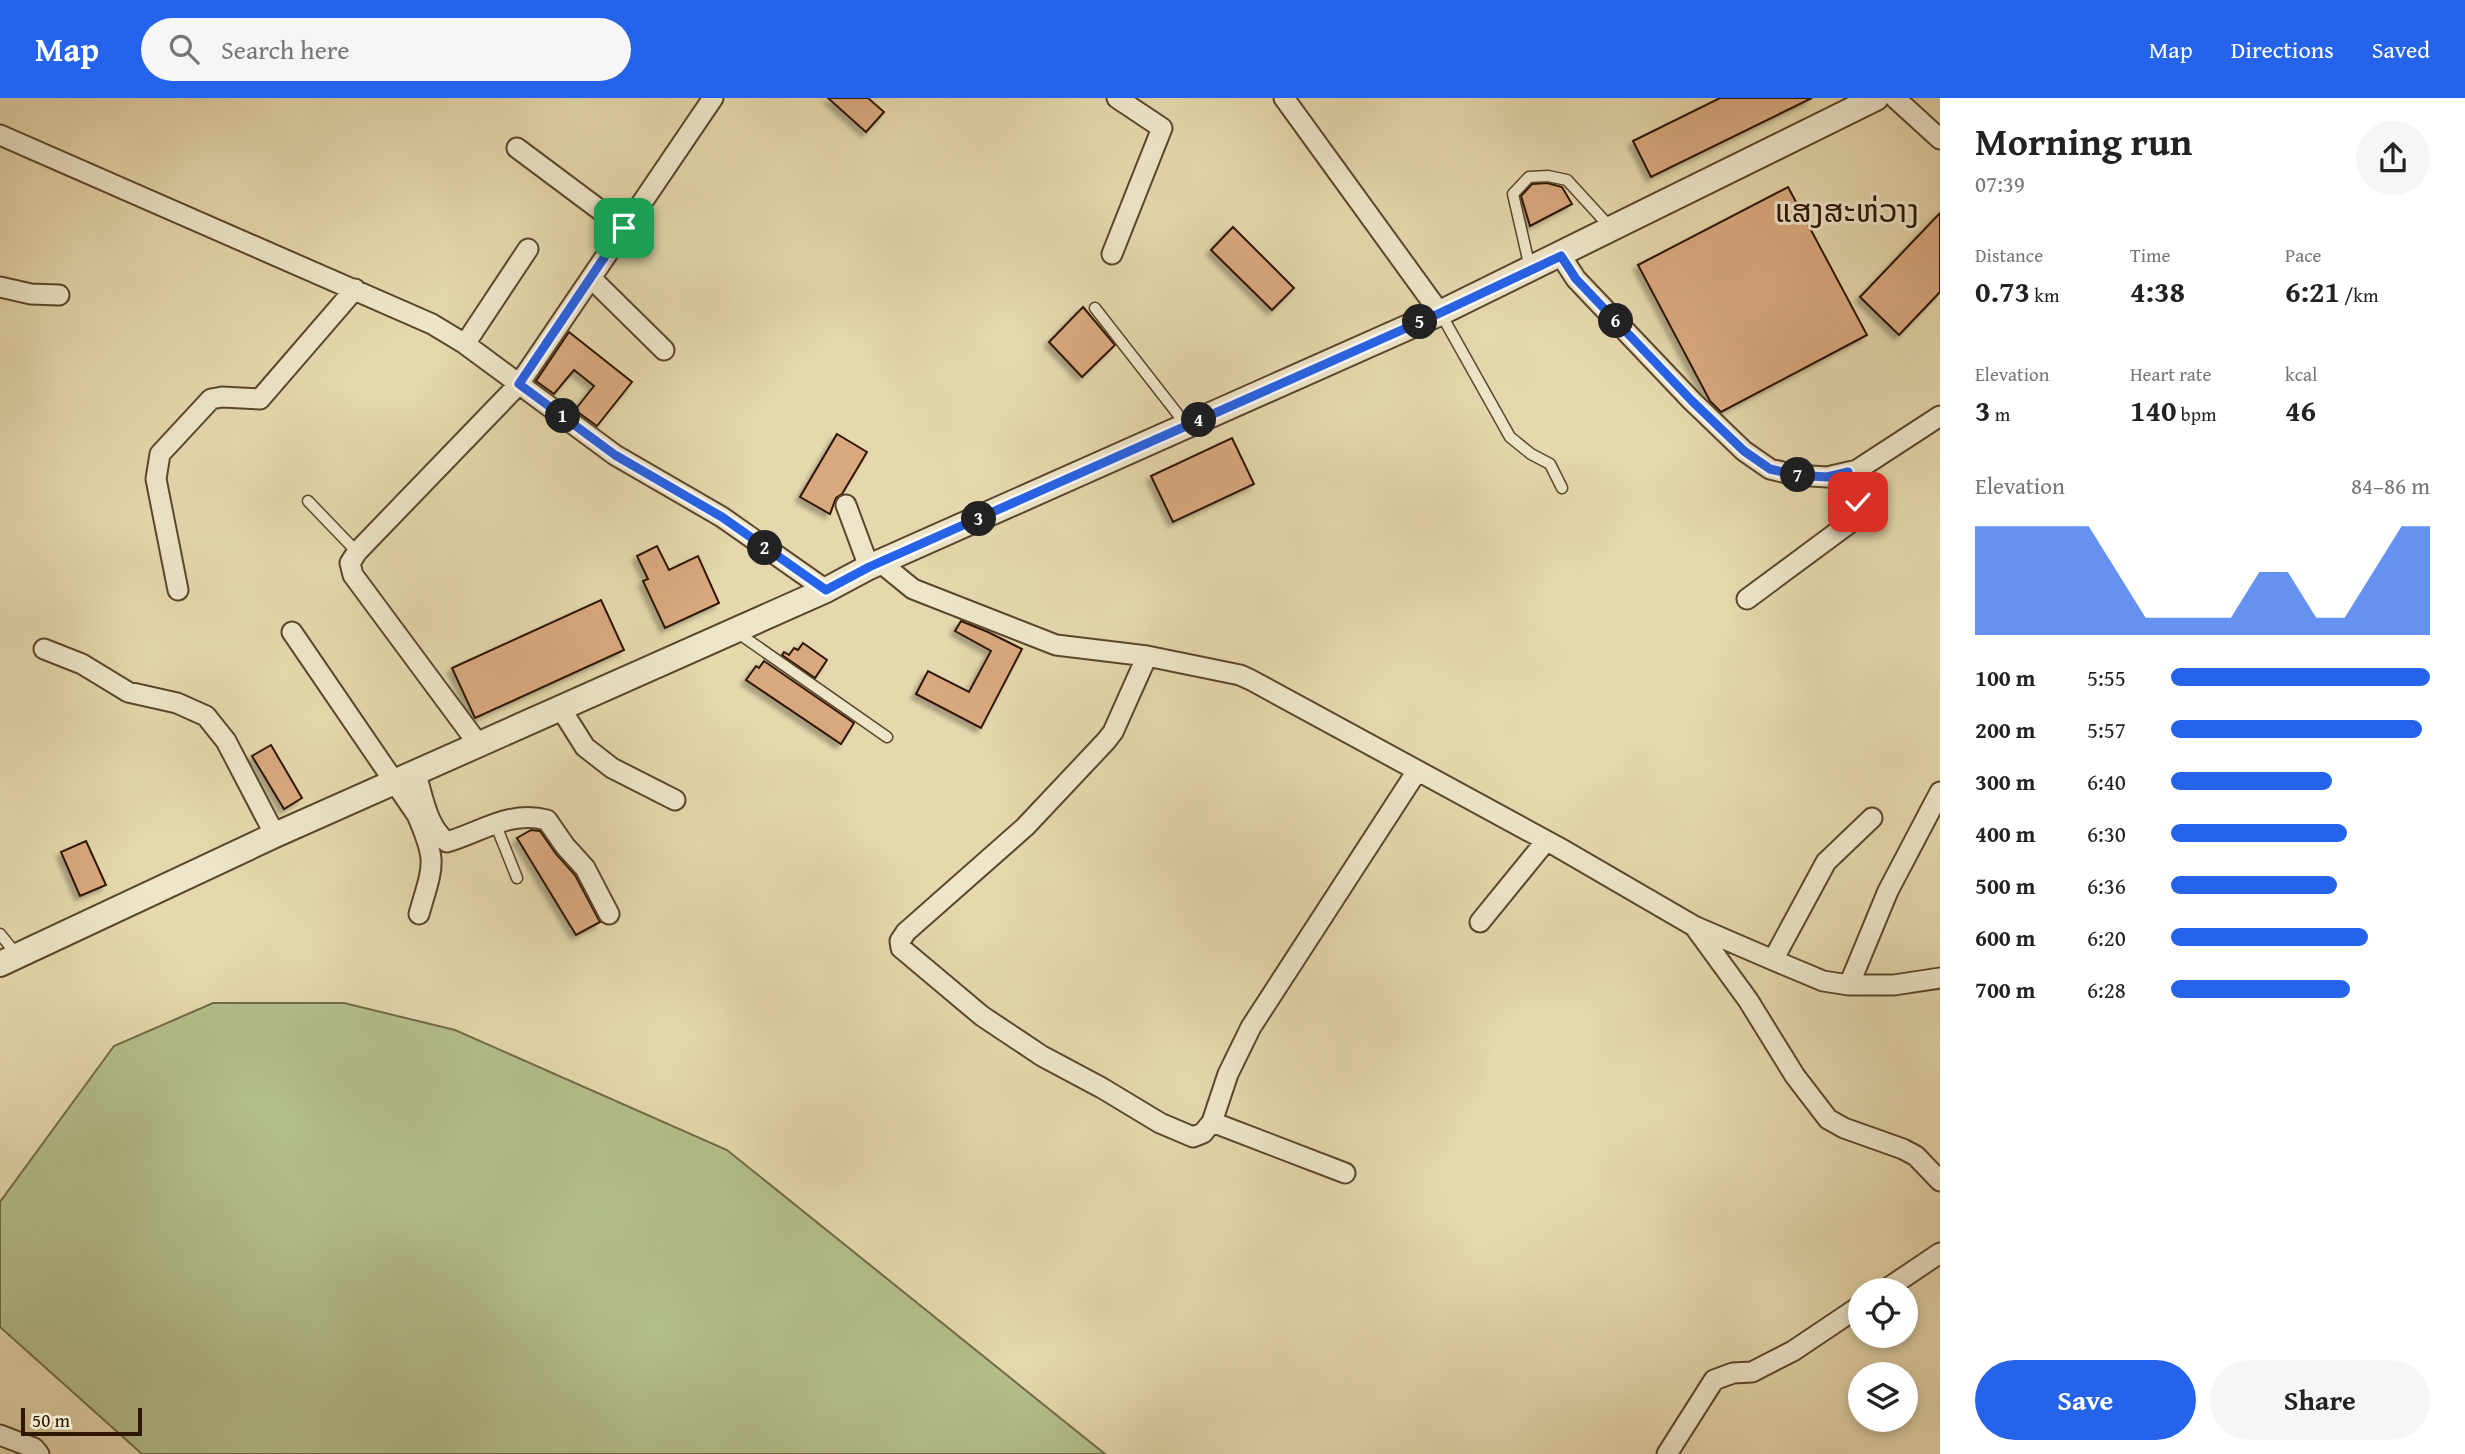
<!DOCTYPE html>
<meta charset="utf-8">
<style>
body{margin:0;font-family:"Gentium Book Plus","Noto Sans Lao",serif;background:#f6f6f6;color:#222;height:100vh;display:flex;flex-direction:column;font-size:26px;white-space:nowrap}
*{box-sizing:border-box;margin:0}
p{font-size:23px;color:#767676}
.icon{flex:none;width:38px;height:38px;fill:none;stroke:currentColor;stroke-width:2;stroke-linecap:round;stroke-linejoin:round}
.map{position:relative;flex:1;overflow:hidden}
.drawer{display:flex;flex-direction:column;background:#fff;width:525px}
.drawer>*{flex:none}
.fabs{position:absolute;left:1848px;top:1180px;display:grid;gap:14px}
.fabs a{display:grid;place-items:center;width:70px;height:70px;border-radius:50%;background:#fff;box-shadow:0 4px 10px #0003;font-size:35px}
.scale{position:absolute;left:21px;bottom:18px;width:121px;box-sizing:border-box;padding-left:7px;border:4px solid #2f1600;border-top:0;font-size:19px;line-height:24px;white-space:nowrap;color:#2f1600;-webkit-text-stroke:5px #eee6ca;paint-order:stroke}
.pin{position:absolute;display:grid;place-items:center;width:60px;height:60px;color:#fff;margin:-30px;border-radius:14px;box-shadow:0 4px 10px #0006}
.km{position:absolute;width:35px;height:35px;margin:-18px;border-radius:50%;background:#222;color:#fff;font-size:19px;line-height:35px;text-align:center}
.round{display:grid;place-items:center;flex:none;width:74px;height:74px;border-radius:37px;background:#f6f6f6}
.summary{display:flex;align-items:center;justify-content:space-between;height:119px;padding:0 35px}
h1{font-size:38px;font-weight:600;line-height:52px}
.stats{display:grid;grid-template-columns:repeat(3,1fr);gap:10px;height:119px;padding:7px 35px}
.stats div{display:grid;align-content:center}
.stats b{font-size:30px;font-weight:600}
.stats small{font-size:19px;font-weight:400}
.stats p{font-size:19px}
.chart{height:196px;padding:14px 35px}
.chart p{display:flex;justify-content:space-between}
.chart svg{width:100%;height:126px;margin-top:7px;fill:#2563eb;opacity:.7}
.cta{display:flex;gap:14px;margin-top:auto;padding:14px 35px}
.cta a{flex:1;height:80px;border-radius:42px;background:#2563eb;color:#fff;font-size:28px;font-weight:600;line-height:80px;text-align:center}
.cta a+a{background:#f6f6f6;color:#222}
ul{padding:0 35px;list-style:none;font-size:23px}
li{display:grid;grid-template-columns:112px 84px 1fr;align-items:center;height:52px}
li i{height:18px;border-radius:9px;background:#2563eb}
header{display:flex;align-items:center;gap:42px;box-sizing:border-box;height:98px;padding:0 35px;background:#2563eb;color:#fff}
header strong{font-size:33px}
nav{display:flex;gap:38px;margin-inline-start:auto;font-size:24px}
.search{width:490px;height:63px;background:#f6f6f6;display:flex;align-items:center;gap:18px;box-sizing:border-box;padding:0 24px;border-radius:38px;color:#767676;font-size:26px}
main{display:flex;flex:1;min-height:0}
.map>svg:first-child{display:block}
.green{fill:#b3bf8b;stroke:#716a46;stroke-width:2}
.building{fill:#daa87f;stroke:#2f1600;stroke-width:2;filter:url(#shadow)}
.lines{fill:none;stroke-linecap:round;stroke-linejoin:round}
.service-casing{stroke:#5c462b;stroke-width:13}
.minor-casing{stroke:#5c462b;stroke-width:23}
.tertiary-casing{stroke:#5c462b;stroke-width:28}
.service{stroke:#eee6ca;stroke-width:10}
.minor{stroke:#eee6ca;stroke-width:19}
.tertiary{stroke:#eee6ca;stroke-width:24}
.route-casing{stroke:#fff;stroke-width:14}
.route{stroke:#2563eb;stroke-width:9}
.labels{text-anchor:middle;stroke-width:6;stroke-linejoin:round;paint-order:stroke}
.quarter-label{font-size:32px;fill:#2f1600;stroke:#eee6ca}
</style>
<header>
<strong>Map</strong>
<div class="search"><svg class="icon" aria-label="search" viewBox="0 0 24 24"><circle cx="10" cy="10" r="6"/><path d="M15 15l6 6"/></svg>Search here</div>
<nav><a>Map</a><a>Directions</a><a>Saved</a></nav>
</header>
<main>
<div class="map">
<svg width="1940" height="1356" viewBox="0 0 1940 1356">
<defs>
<filter id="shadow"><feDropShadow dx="-4.5" dy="4.5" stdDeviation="2" flood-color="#0004"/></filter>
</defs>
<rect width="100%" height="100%" fill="#e5d8ad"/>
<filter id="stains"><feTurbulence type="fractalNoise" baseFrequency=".00286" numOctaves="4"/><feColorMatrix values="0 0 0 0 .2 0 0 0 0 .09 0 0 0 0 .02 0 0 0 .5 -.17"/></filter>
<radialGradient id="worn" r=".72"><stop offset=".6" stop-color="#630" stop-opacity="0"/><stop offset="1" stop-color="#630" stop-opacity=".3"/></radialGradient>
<!-- green -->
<path class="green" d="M213,905H344L455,932L727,1052L1105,1356H142L0,1229V1104L114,948Z"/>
<!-- building -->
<path class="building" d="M828,0H868L884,14L866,34Z
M1720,0H1812L1651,79L1633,43Z
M1547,85L1562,89L1572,106L1530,128L1521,98L1532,86Z
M1788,89L1867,237L1721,314L1710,303L1638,167Z
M1940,115V194L1899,237L1860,199Z
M1233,129L1294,190L1272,212L1211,152Z
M1083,209L1115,247L1082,279L1049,244Z
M569,234L632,284L597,328L575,312L594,288L574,272L554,296L536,283Z
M837,336L867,354L842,396L836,400L830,416L800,399Z
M1232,340L1254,386L1173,424L1151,378Z
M657,448L669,472L698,458L719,505L665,530L643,483L648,481L637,458Z
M601,502L624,552L475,620L452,570Z
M961,523L988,534L1022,551L981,630L916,596L928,573L969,594L991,553L955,533Z
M803,545L827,562L815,580L782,557L784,554L789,557L794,550L798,552Z
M764,563L854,625L841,646L746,582L756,568L759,570Z
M271,647L302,700L284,711L252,658Z
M531,732L540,733L556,756L575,777L600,824L576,837L517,740Z
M86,743L106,787L80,798L61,754Z"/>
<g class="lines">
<!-- service casing -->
<g class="service-casing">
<path id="service" d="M1530,170L1513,96L1529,79L1548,78L1567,82L1610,129
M1095,210L1187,328
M1441,216L1510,339L1531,356L1550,366L1562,390
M308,403L357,454
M738,535L887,639
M495,725L517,780
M0,836L17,857"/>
</g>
<!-- minor casing -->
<g class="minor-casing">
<path id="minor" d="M1284,0L1440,215
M1895,0L1940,41
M0,37L432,226L465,246L615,357L722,419L826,492
M517,50L624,130
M1112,156L1162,30L1117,0
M1561,158L1576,181L1692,303L1744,353L1770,371L1795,377L1827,379L1857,372L1940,318
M591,180L664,252
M0,189L31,196L59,197
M465,246L528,151
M846,407L869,469
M881,465L913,491L1056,547L1147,558L1240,577L1251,582L1558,749L1694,828L1773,862L1823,883L1849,887H1894L1940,880
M178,492L156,381L160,356L211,301L222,299L260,301L355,191
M1747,501L1855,421L1858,404L1848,374
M292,534L417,717C438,765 433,767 419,816
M44,551L82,566L128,594L177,605L206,618L226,643L275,737
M1147,558L1113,634L1106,643L1025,729L906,834L900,843L901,850L982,918L1042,958L1102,990L1160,1025L1193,1039L1203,1035L1212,1024L1228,976L1251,929L1417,673
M561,611L585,649L612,670L675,702
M479,647L353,477L350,465L357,454L519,286L713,0
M416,676C423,699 427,729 447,744C481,734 510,712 547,722L565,748L585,770L609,816
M1480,824L1546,743
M1694,828L1748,902L1795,978L1828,1021L1844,1030L1903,1051L1916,1058L1940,1083
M1773,862L1826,764L1872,720
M1849,887L1888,793L1940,694
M1212,1024L1345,1075
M1885,1192L1940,1155
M0,1337L34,1350L39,1356
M1667,1356L1714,1282L1733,1275L1752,1274L1793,1253L1860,1208"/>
</g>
<!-- tertiary casing -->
<g class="tertiary-casing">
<path id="tertiary" d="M0,866L275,737L826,492L869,469L1440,215L1876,0"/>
</g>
<!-- service -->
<use href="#service" class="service"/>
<!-- minor -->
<use href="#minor" class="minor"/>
<!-- tertiary -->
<use href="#tertiary" class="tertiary"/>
</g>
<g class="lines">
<!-- route casing -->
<g class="route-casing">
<path id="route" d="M624,130L519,286L615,357L722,419L826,492L869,469L1440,215L1561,158L1576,181L1692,303L1744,353L1770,371L1795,377L1827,379L1848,374L1858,404"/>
</g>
<!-- route -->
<use href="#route" class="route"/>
</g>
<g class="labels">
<!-- quarter labels -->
<g class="quarter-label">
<text x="1847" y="124">ແສງສະຫ່ວາງ</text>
</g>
</g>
<rect width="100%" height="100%" filter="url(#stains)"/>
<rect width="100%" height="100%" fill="url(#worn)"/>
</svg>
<div class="fabs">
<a><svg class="icon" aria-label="locate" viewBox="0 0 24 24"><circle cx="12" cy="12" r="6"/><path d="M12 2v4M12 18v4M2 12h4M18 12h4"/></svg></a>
<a><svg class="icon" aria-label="layers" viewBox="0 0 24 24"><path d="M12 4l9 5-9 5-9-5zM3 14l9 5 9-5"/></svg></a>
</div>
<div class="scale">50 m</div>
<div class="pin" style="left:624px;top:130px;background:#1e9e55"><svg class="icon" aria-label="arrive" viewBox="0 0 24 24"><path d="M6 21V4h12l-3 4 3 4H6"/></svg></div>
<div class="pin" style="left:1858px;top:404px;background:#d93025"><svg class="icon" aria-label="check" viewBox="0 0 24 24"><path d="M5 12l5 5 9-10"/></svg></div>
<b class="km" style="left:563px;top:318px">1</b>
<b class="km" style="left:765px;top:450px">2</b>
<b class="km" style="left:979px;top:421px">3</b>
<b class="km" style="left:1199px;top:322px">4</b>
<b class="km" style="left:1420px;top:224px">5</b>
<b class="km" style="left:1616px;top:223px">6</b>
<b class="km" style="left:1798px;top:377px">7</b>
</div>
<section class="drawer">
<div class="summary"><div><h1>Morning run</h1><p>07:39</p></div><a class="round"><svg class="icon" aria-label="share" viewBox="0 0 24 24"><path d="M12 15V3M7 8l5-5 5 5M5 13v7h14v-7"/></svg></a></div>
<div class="stats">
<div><p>Distance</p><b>0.73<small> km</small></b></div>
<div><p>Time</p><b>4:38</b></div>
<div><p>Pace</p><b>6:21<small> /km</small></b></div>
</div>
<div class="stats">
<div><p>Elevation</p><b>3<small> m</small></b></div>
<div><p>Heart rate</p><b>140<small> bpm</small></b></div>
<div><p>kcal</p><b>46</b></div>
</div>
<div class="chart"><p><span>Elevation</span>84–86 m</p>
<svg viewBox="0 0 160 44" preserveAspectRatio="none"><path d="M0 44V6L10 6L20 6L30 6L40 6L50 22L60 38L70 38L80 38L90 38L100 22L110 22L120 38L130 38L140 22L150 6L160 6V44z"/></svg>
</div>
<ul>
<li><b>100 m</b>5:55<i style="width:100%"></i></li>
<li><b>200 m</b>5:57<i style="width:97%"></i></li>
<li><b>300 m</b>6:40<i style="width:62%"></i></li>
<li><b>400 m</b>6:30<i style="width:68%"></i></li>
<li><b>500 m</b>6:36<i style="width:64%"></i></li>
<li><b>600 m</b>6:20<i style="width:76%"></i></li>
<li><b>700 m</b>6:28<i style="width:69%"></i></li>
</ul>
<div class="cta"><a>Save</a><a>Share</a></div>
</section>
</main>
